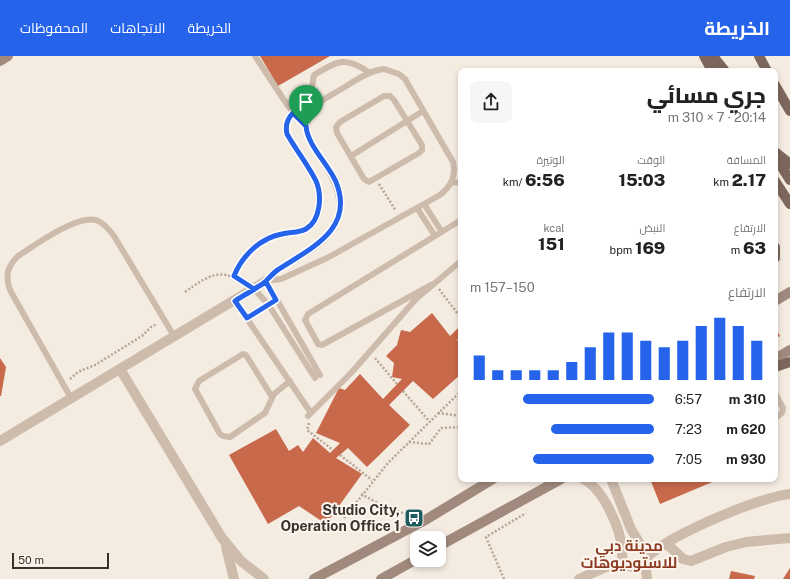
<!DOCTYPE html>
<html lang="ar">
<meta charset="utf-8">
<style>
body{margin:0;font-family:"Public Sans",Cairo,sans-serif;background:#f6f6f6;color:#222;direction:rtl;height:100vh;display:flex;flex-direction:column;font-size:15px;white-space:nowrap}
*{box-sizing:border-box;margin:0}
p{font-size:13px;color:#767676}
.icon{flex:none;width:22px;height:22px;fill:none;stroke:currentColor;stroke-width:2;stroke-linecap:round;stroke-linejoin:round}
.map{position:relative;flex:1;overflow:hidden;direction:ltr}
.panel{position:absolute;left:458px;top:12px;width:320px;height:414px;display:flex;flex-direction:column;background:#fff;border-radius:8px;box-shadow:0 2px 6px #0003;direction:rtl}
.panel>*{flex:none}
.tools{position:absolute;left:410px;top:475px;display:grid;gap:8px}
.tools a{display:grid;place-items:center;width:36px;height:36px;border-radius:8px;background:#fff;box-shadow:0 2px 6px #0003;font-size:20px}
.scale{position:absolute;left:12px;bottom:10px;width:97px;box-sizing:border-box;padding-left:4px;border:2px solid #3b302b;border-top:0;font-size:11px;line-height:14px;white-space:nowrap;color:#3b302b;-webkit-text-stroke:3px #fbf5ee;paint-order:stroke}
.pin{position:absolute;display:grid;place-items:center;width:34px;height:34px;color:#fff;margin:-41px -17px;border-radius:50% 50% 50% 0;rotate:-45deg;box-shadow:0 0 4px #0007}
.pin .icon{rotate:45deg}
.round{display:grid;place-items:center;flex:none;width:42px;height:42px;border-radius:8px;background:#f6f6f6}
.summary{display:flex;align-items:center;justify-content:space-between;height:68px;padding:0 12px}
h1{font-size:22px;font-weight:800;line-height:30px}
.stats{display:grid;grid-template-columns:repeat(3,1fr);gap:6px;height:68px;padding:4px 12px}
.stats div{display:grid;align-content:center}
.stats b{font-size:17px;font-weight:800}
.stats small{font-size:11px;font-weight:400}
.stats p{font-size:11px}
.chart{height:112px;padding:8px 12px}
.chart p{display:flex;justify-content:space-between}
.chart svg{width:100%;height:72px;margin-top:4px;stroke:#2563eb;stroke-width:6}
ul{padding:0 12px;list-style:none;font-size:13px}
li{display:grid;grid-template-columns:64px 48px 1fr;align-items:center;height:30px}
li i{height:10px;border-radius:5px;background:#2563eb}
header{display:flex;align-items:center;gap:24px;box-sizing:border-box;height:56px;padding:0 20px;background:#2563eb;color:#fff}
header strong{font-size:19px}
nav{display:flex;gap:22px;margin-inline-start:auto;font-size:14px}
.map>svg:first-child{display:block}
.building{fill:#c8694b}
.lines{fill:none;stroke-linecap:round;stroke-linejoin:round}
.path{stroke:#b9a596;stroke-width:2.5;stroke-dasharray:2 2;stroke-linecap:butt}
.lane{stroke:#cdbbac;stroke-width:6}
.street{stroke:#cdbbac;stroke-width:10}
.secondary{stroke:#a18a7d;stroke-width:10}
.primary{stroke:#7d675c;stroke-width:10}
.route-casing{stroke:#fff;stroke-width:8}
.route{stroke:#2563eb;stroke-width:5}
.labels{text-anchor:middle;stroke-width:4;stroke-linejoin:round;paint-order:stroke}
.poi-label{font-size:14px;font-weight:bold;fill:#3b302b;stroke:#fbf5ee;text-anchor:end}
.neighbourhood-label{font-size:15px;font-weight:bold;fill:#8c3b22;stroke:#fbf5ee}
</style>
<header>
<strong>الخريطة</strong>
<nav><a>الخريطة</a><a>الاتجاهات</a><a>المحفوظات</a></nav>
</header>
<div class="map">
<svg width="790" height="523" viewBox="0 0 790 523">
<rect width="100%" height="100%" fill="#f4ebe1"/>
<!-- building -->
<path class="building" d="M260,0H330L278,30Z
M432,257L450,280L461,269V280L457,284L461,289V318L433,343L413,325L389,349L410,369L367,411L348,392L336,402L362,418L326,468L299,450L268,468L229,399L276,373L289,395L298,389L303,396L313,382L330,397L340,387L316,377L339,332L345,334L360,318L383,343L402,323L392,321L394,307L386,300L397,289L401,274L410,276Z
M775,272L780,280L775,283Z
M0,302L6,311L1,340H0Z
M650,423H717V424L660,448Z
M790,512V523H783Z
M731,515L755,520L754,523H729Z"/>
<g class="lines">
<!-- path -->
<path class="path" d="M379,128L396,155
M234,220C241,203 254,188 272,181C281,177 290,178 299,176C321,171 321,142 316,126L287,78L286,72L288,63
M439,233L461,262
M185,236C206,221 219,211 243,226
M375,302L397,328
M70,323L78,316L95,309L142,280L151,271L157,268
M403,335L429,365
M438,357L461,360
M309,367L307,374L333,394
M409,386L429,388L441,372L461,371
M340,399L372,424
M361,438L378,447L410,460
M344,462L388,407L461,335
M504,523L486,481L526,457"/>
<!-- lane -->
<path class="lane" d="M255,0L288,50L306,70
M384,13L399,18L405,23L453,106C456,121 451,130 440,139L327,202L281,223L266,225C285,203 322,197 335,168C357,119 287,88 313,53C319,45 330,40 338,35C352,27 367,15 384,13Z
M384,40H390L394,44L422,89V94L419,97L369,126L364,123L337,77L336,71L340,66Z
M314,52L312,31L314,19C339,4 346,0 370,17
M351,100L423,55
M452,126L461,127
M424,148L442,176
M417,152L435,180
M266,225L320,319
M431,229L322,289L318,288L305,264L308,258L461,164
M254,233L268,248L315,322
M235,245L311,357
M247,262L271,247
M775,337L783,352L782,357L775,362
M272,341L246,299L243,298L199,325L195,333L220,378L223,380L230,381L265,357L274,338L290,325
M71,342L10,234C5,220 7,211 18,200C35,189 76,159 96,164C104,167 109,173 114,180L174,280
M308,360L351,317L416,243L461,205"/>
<!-- street -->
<path class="street" d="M120,313L222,482L241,505L264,523
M0,385L266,225
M583,423C603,432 621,473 622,494
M611,423L631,473L640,488
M622 499a12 12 0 1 1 24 0a12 12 0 1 1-24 0Z
M666,487L683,503L691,505L726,491L746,486L790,482
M226,491L234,523
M646,502C671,478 755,443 790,438
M645,505L647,523
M579,523L606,511L627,509"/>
<!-- secondary -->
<path class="secondary" d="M0,5L8,0
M775,245L790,236
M775,303L790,294
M439,490L561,423
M314,523L427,463L493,423
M381,523L417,503"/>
<!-- primary -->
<path class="primary" d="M704,0L712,15
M713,0L725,15
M759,0L767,15
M775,29L790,55
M775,96L790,108
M775,100L790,124
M775,125L790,148
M775,191V202
M775,311L790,306"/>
</g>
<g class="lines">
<!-- route casing -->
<g class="route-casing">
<path id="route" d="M306,70C308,91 328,107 336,126C355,173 311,192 279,213C274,216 270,221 266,225C257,233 245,238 235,245L247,262L276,244L266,226L254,233L234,220C242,200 260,182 282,178C290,176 299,177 306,173C321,164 322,139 316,125C308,109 296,94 287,78C285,69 287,63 293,57L306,70"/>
</g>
<!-- route -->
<use href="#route" class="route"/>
</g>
<!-- icons -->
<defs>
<g id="bus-square" transform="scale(1)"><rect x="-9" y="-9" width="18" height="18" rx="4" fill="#1f5a5e" stroke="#fbf5ee"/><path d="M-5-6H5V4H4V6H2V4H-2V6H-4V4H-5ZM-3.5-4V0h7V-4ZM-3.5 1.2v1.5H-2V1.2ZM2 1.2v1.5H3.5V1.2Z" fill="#fff"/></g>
</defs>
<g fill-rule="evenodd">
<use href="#bus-square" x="414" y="462"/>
</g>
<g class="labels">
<!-- poi labels -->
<g class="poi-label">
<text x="400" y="459">Studio City,<tspan x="400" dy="16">Operation Office 1</tspan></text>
</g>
<!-- neighbourhood labels -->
<g class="neighbourhood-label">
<text x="629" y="495">مدينة دبي<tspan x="629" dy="17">للاستوديوهات</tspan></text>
</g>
</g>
</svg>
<div class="tools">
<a><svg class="icon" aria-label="layers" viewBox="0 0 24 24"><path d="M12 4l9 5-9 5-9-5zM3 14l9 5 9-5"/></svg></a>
</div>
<div class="scale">50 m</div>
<div class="pin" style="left:306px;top:70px;background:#1e9e55"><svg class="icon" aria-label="arrive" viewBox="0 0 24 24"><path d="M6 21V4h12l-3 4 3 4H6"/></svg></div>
<section class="panel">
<div class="summary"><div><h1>جري مسائي</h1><p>20:14 · 7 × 310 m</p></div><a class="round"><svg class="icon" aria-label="share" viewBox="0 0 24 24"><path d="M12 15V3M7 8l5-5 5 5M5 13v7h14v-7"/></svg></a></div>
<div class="stats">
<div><p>المسافة</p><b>2.17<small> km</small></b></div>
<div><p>الوقت</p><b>15:03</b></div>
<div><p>الوتيرة</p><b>6:56<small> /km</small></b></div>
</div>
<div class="stats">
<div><p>الارتفاع</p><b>63<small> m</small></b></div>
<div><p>النبض</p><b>169<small> bpm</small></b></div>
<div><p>kcal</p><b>151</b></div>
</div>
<div class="chart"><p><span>الارتفاع</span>150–157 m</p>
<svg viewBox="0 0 160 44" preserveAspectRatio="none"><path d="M5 44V29M15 44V38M25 44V38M35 44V38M45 44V38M55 44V33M65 44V24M75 44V15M85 44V15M95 44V20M105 44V24M115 44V20M125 44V11M135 44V6M145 44V11M155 44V20"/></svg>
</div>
<ul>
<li><b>310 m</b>6:57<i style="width:71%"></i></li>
<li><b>620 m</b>7:23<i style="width:56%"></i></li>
<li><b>930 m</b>7:05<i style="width:66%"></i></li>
</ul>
</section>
</div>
